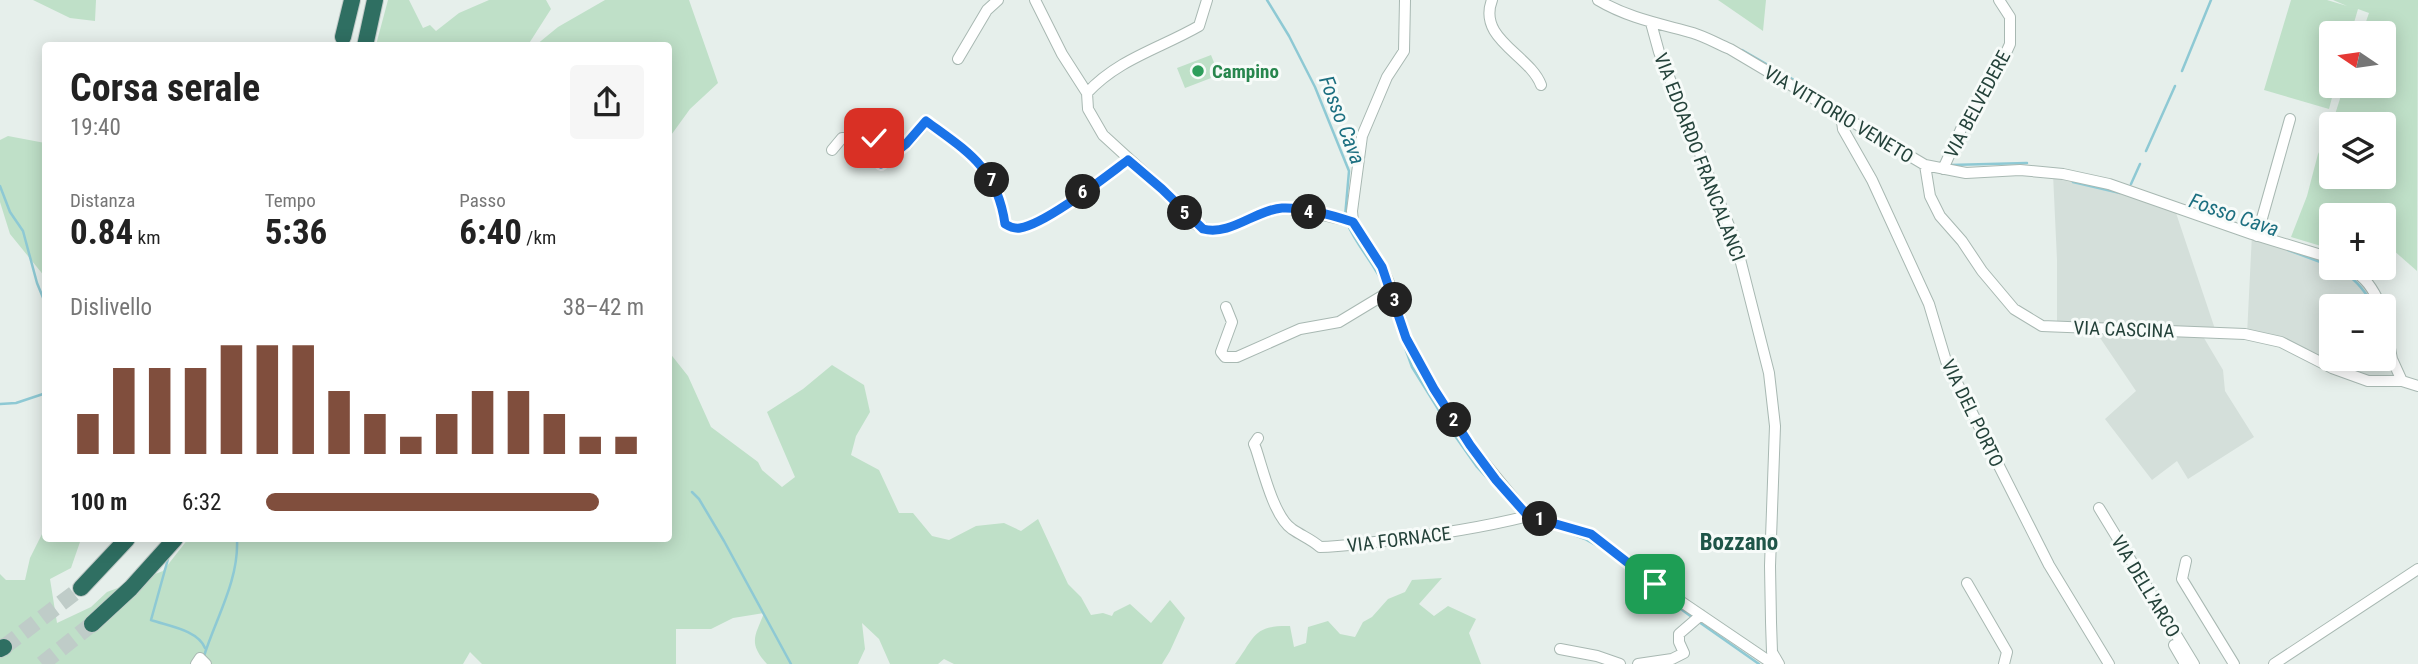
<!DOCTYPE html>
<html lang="it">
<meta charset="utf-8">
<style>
body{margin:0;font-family:"Roboto Condensed",sans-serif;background:#f6f6f6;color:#222;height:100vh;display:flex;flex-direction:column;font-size:26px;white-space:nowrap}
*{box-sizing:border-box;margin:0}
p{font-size:23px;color:#767676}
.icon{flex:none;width:38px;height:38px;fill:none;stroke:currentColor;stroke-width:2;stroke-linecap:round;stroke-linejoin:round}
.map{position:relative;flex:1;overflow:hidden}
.sheet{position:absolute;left:42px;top:42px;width:630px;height:500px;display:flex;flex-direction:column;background:#fff;border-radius:7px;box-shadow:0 4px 18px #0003}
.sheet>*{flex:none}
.needle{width:46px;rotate:283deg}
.controls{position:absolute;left:2319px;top:21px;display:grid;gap:14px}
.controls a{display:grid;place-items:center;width:77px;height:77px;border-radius:7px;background:#fff;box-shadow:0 4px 18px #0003;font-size:35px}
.pin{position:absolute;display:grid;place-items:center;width:60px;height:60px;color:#fff;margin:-30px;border-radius:14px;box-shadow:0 4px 10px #0006}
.km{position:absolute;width:35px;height:35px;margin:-18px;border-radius:50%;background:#222;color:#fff;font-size:19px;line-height:35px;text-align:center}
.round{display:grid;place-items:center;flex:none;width:74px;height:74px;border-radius:7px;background:#f6f6f6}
.overview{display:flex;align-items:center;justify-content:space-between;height:119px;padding:0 28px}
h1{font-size:38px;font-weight:700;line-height:52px}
.stats{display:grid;grid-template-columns:repeat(3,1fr);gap:10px;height:119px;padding:7px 28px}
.stats div{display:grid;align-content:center}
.stats b{font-size:35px;font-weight:700}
.stats small{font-size:19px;font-weight:400}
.stats p{font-size:19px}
.chart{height:196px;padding:14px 28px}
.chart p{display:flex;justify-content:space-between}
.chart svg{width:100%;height:126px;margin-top:7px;stroke:#804e3d;stroke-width:6}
ul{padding:0 28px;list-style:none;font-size:23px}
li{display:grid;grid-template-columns:112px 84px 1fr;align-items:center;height:52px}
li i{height:18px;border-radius:9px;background:#804e3d}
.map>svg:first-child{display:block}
.built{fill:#d4dfda}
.green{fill:#bfe0c8}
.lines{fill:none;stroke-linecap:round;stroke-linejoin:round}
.stream{stroke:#8ec9d4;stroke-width:2.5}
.highway-tunnel{stroke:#bfccc8;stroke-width:16;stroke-dasharray:16 8;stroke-linecap:butt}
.minor-casing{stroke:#a8b8b2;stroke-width:12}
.highway-casing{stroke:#c2cac8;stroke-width:18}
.minor{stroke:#fff;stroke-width:10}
.highway{stroke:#2f6f62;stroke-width:16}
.route-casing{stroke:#fff;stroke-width:14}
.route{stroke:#1a73e8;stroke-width:9}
.leisure-dot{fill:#2e9e5b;stroke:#f7fbf9;stroke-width:2.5}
.labels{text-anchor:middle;stroke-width:6;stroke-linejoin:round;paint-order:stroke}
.leisure-label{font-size:19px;font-weight:bold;fill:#27864d;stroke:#f7fbf9;text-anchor:start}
.street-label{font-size:19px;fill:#24423a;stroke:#f7fbf9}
.water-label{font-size:21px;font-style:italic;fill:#1c6f80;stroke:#f7fbf9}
.quarter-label{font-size:23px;font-weight:bold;fill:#1f5548;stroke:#f7fbf9}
</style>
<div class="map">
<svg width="2418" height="664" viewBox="0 0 2418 664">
<rect width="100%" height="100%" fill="#e6efeb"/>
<!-- built -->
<path class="built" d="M2053,174L2174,207L2216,332L2201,333L2223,370L2225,391L2254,437L2188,479L2177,461L2152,480L2105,419L2136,391L2094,329L2057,327V260Z
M2252,234L2331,258V268H2349L2381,306H2331V359H2384V316L2402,381H2368L2281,342L2247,335Z"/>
<!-- green -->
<path class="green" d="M33,0H96L95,21L70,18Z
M388,0H409L423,28L430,25L436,31L459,13L489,0H546L551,9L528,45H376Z
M605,0H689L718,83L690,109L669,138L668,46L536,45L558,27Z
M1718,0H1766L1763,31Z
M2291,0H2327L2347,6L2333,0H2418L2417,271L2384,242V215H2331V249L2291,237L2307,196L2318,154L2331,129V177H2384V124H2332L2344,86H2384V33H2362L2369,13L2358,9L2351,33H2331V86H2335L2329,109L2264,90Z
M1211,55L1219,75L1185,88L1177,68Z
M8,136L45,143V277L10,234L0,202V140Z
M669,352L688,376L711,427L758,462L762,470L782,487L795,477L767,412L803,389L832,365L864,385L870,412L856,436L851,455L879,470L899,513H913L932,536L949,540L976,526L1004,523L1021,531L1038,519L1068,584L1081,597L1091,615L1103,613L1112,616L1114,612L1130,604L1151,623L1170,600L1185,618L1170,651L1162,664H954L944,659L938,664H890L879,639L862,623L865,649L858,664H767C747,642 756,635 764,613L733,618L711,629H676V664H482L470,652L463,664H0V574L6,580H25L30,558L43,532H45L46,539H81L71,568L50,579L57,623L91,607L107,592L163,571L188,539H668Z
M1442,578L1419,604L1434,616L1448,606L1476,619L1469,633L1481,664H1235C1255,638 1252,625 1290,626L1294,647L1306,643L1308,627L1328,621L1340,634L1355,637L1363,622L1372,617L1388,599L1405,592L1412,580Z"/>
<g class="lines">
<!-- stream -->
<path class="stream" d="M1267,0L1289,36L1315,87L1349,171L1345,217
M505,46H510
M1742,50L1806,87
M2182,71L2211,0
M2146,151L2175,86
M1950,165L2027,163
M2073,182L2120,193
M2131,184L2140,164
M0,186L10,212L23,231L37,283L46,305
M1347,223C1357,247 1376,265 1386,290
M2288,250L2331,266
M2335,268C2353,275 2364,290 2374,306
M1388,296L1393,313
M1403,342L1412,367L1453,433L1477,467L1514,507
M2382,359L2384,367
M0,404L16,403L46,393
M692,492L699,499L724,541L791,664
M1566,532L1585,539L1601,548
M168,559L151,620C168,626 198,630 205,648
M1665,597L1693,618
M1699,622L1759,664
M204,656C216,618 239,580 237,539"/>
<!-- highway-tunnel -->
<path class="highway-tunnel" d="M4,647L81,588
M42,664L92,624"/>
<!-- minor casing -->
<g class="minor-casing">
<path id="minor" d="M1035,0L1062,54L1087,93L1088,109L1103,135L1162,189L1197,225L1210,231L1228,228L1264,213L1282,208L1305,211L1353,222
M1405,0L1404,51L1387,77L1362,136L1352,211L1353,222L1382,267L1392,290L1406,338L1434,389L1470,445L1528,516L1591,534L1655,584L1773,664
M1492,0C1477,39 1530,55 1541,85
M1598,0C1628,18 1661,24 1693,33C1706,37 1718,44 1730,49L1925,165L1966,173L2020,170L2063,174L2109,184L2252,234L2331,258
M1651,23L1659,52L1736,243L1769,373L1775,426L1770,566L1771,622L1772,652L1779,664
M958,59L987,10L998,0
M1087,93C1118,59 1161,48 1199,26L1207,0
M1841,114L1843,129L1872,180L1929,304L1946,361L2049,565L2109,664
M832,150L842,138H874L880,145L877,159L881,164L907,144L926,122C968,152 997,168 1005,224C1010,227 1014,229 1020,228C1046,224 1105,177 1128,160
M1925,165L1930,196L1940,216L1962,241L1982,271L2014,309L2042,326L2245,334L2281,342L2332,368L2368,381H2402
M1943,169L1967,116L2000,66L2010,44V17L1999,0
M2257,236L2290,119
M2349,268C2366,277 2373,289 2381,306
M1226,307L1232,322L1221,352L1225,357H1237L1300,329L1339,322L1392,290
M2384,316L2392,359L2402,381L2418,386
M1258,438L1254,444L1256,449C1263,470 1274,517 1292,529C1302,536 1311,539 1320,547C1339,547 1357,544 1375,542C1427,536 1477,529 1528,516
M2099,508L2194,664
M2186,561L2182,579L2234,664
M1967,583L2007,652L2004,664
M2174,645L2185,664
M1560,649L1597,656L1620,664
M196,664L200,658L206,664
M1638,664L1672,659L1684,653L1679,642V634L1701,615
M2274,664L2418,569"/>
</g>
<!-- highway casing -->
<g class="highway-casing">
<path id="highway" d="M343,37L352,0
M365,46L375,0
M81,588L127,539
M92,624L131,588L175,539
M0,649L4,647"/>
</g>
<!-- minor -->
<use href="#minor" class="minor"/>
<!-- highway -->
<use href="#highway" class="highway"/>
</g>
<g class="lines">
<!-- route casing -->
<g class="route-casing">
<path id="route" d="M874,138L880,145L877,159L881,164L906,144L926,121C968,152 997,168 1005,224C1010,227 1014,229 1020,228C1046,224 1105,177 1128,160L1162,189L1203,229C1231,236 1255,210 1282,208C1305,207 1332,215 1353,222L1382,267L1406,338L1434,389L1470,445L1496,480L1528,516L1591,534L1655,584"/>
</g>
<!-- route -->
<use href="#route" class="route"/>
</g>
<!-- markers -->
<circle class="leisure-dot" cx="1198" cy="71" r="7"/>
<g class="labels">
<!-- leisure labels -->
<g class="leisure-label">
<text x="1212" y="78">Campino</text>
</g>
<!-- street labels -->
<g class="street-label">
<text transform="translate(1977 104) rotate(-62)" y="7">VIA BELVEDERE</text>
<text transform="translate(1839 114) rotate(31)" y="7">VIA VITTORIO VENETO</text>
<text transform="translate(1700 157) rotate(69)" y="7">VIA EDOARDO FRANCALANCI</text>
<text transform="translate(2124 329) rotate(2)" y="7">VIA CASCINA</text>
<text transform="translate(1973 413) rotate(64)" y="7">VIA DEL PORTO</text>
<text transform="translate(1399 539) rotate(-7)" y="7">VIA FORNACE</text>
<text transform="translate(2146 586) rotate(59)" y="7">VIA DELL'ARCO</text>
</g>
<!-- water labels -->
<g class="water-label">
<text transform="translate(1342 120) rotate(69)" y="7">Fosso Cava</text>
<text transform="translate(2234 215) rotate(19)" y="7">Fosso Cava</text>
</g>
<!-- quarter labels -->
<g class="quarter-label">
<text x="1739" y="550">Bozzano</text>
</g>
</g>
</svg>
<div class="controls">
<a><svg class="needle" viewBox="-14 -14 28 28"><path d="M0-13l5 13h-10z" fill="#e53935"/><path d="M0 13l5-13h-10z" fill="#767676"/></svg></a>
<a><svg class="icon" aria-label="layers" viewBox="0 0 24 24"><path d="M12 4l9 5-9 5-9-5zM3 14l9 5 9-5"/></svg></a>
<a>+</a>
<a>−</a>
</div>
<div class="pin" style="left:1655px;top:584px;background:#1e9e55"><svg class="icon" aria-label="arrive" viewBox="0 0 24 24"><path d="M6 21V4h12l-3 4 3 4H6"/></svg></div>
<div class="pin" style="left:874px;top:138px;background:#d93025"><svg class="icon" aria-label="check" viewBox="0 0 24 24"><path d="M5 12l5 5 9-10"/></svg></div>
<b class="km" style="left:1540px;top:519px">1</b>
<b class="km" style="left:1454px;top:420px">2</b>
<b class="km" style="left:1395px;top:300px">3</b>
<b class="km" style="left:1309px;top:212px">4</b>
<b class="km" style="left:1185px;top:213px">5</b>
<b class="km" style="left:1083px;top:192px">6</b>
<b class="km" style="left:992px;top:180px">7</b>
<section class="sheet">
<div class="overview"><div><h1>Corsa serale</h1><p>19:40</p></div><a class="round"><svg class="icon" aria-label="share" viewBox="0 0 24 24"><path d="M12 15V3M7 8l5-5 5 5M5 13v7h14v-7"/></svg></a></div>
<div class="stats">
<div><p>Distanza</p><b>0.84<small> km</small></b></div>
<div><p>Tempo</p><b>5:36</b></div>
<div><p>Passo</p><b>6:40<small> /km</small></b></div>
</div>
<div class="chart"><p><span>Dislivello</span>38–42 m</p>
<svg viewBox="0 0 160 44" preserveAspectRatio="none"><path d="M5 44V30M15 44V14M25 44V14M35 44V14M45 44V6M55 44V6M65 44V6M75 44V22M85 44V30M95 44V38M105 44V30M115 44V22M125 44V22M135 44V30M145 44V38M155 44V38"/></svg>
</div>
<ul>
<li><b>100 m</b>6:32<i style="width:88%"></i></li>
</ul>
</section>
</div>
